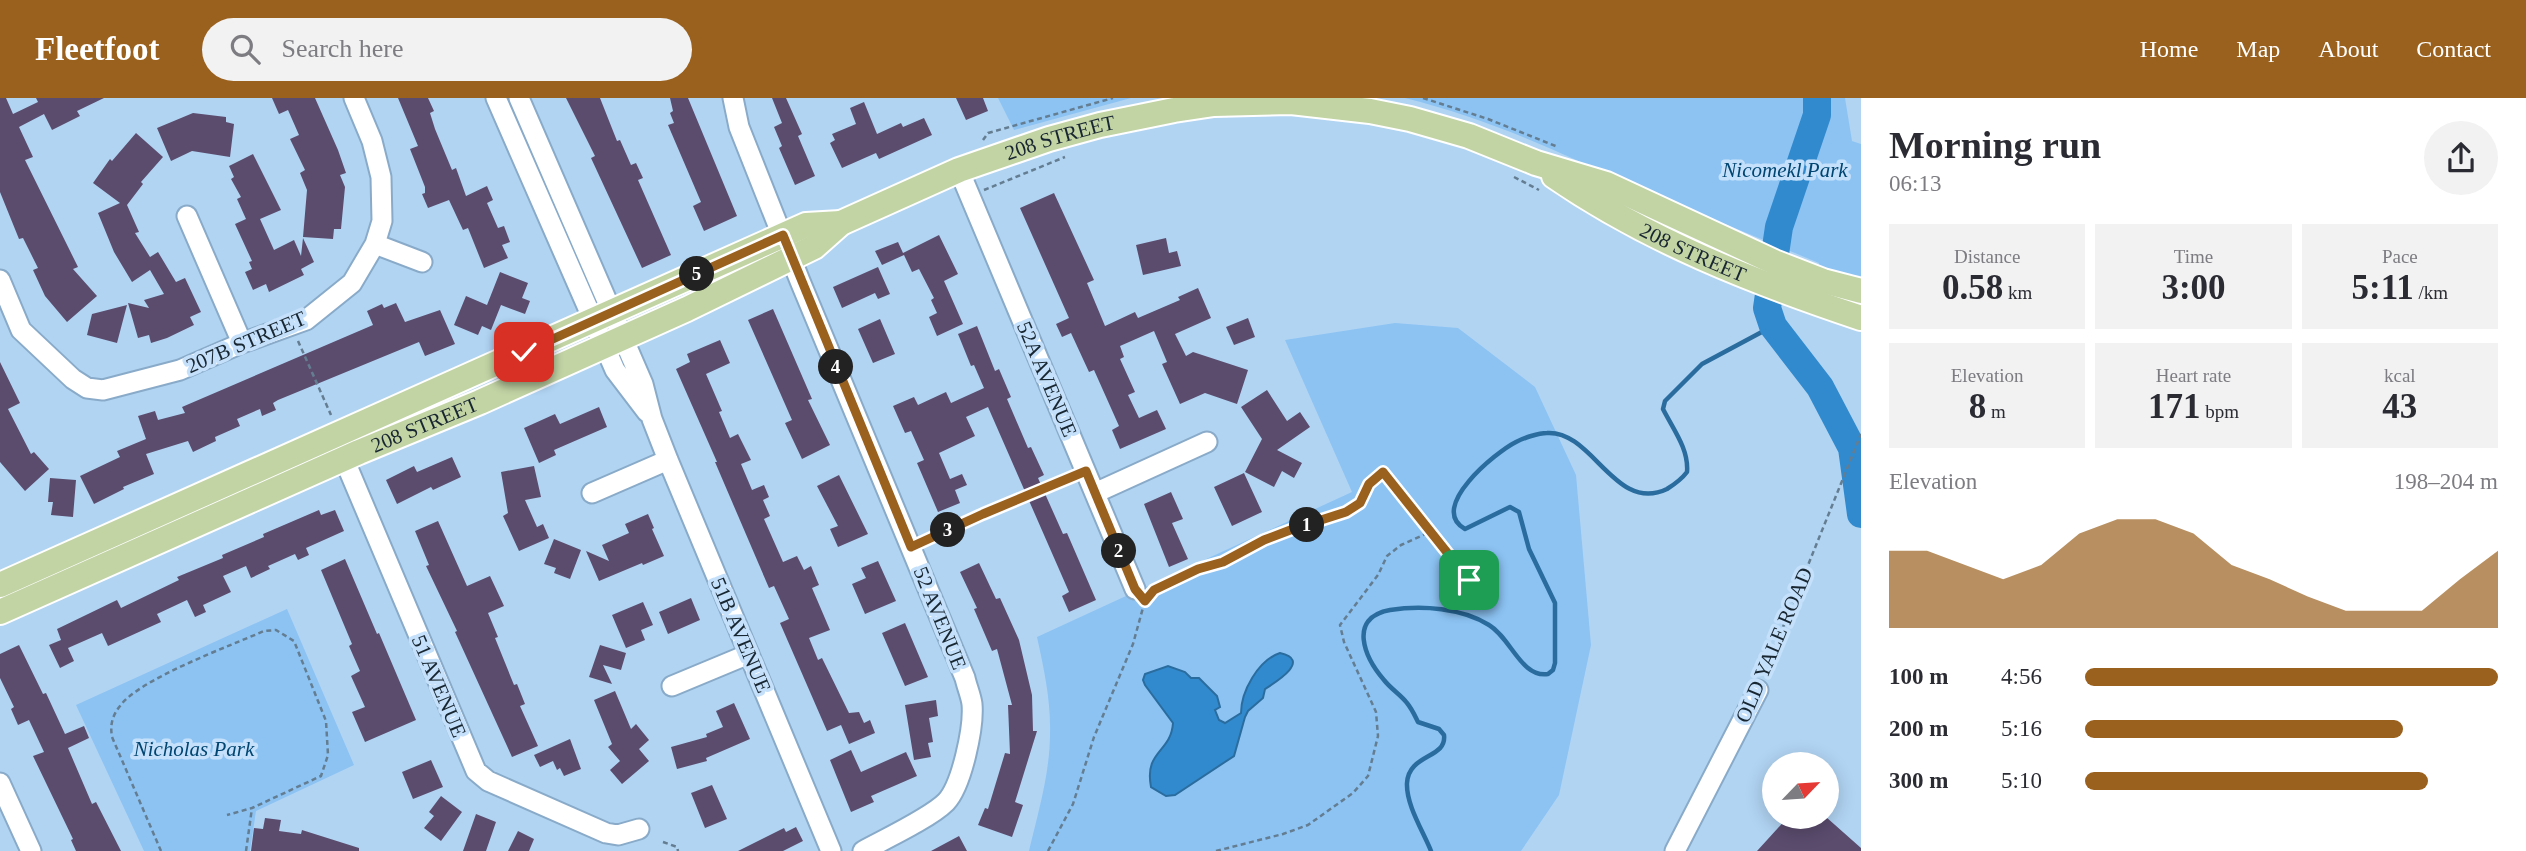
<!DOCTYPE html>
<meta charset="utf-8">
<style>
body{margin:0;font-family:"Times New Roman",serif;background:#f2f2f3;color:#2b2b33;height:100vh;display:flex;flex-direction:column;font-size:26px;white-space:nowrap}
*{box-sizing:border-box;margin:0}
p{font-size:23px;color:#7c7c81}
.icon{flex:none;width:38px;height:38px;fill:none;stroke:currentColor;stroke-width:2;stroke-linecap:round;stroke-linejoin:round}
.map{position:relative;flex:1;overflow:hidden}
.details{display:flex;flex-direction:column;background:#fff;width:665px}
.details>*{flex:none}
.needle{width:46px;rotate:65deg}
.tools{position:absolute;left:1762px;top:654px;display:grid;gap:14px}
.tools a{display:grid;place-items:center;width:77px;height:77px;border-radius:50%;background:#fff;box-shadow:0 4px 18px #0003;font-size:35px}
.pin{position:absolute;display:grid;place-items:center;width:60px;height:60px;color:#fff;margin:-30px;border-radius:14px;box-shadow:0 4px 10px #0006}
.km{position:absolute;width:35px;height:35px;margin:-18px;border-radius:50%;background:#222;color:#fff;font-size:19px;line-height:35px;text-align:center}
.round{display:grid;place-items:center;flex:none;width:74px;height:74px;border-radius:37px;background:#f2f2f3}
.headline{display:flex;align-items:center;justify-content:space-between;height:119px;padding:0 28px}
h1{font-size:38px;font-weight:700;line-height:52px}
.stats{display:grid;grid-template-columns:repeat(3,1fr);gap:10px;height:119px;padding:7px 28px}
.stats div{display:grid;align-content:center;border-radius:0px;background:#f2f2f3;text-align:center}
.stats b{font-size:35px;font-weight:700}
.stats small{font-size:19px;font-weight:400}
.stats p{font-size:19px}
.chart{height:196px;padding:14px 28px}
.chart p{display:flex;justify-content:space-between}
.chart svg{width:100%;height:126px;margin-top:7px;fill:#9a611e;opacity:.7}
ul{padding:0 28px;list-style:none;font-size:23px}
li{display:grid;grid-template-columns:112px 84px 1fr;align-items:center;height:52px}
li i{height:18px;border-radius:9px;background:#9a611e}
header{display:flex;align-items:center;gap:42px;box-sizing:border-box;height:98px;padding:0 35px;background:#9a611e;color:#fff}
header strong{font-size:33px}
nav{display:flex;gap:38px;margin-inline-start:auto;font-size:24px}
.search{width:490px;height:63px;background:#f2f2f3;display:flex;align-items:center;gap:18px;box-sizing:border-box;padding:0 24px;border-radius:38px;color:#7c7c81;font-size:26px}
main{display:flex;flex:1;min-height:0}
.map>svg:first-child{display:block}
.green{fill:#8cc3f3}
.water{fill:#318acd;stroke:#2a6c9e;stroke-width:2}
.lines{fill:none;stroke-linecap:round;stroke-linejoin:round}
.stream{stroke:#2a6c9e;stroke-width:4.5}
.river{stroke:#318acd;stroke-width:28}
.building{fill:#5b4c6e}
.minor-casing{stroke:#89abc9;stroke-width:23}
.major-casing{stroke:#fff;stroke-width:28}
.path{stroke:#647d91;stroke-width:2.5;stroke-dasharray:5 3.5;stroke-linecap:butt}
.minor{stroke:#fff;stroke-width:19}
.major{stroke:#c2d4a4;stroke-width:24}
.route-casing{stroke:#fff;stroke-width:14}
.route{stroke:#9a611e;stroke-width:9}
.labels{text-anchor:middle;stroke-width:7;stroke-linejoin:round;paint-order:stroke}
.street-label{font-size:21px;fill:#182631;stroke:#c4e0fa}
.park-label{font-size:21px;font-style:italic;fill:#004571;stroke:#c4e0fa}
</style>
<header>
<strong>Fleetfoot</strong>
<div class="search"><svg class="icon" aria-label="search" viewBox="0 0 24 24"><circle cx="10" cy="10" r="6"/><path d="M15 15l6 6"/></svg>Search here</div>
<nav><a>Home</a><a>Map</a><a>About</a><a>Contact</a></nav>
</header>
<main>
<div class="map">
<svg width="1861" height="753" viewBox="0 0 1861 753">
<rect width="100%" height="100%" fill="#b1d4f3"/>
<!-- green -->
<path class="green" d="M998,0H1131L1014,32Z
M1405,0H1845L1852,43L1861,46V178L1817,173L1819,165L1725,126L1721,133C1618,81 1517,28 1405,0Z
M1395,225L1458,230L1535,289L1576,377L1591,547L1559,697L1521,753H1029C1038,715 1050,675 1050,636C1051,603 1044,571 1037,539L1352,394L1285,242Z
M287,511L354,667L256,713L250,753H144L76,607Z"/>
<!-- water -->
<path class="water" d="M1280,555C1312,562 1276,584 1265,591L1263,600L1248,613L1245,619L1234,658L1175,697L1166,698L1151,689C1144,652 1171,655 1173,625L1145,587L1143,582L1145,576L1168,568L1185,574L1191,580H1199L1217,598L1220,609L1215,612L1219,622L1225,625L1241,615C1241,594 1258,562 1280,555Z"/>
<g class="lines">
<!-- stream -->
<path class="stream" d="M1431,753C1423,733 1406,707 1407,685C1409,655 1447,661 1444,637L1439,631L1418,624C1415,618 1412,611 1407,605C1401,597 1391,591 1384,582C1365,560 1347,520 1390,512C1422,507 1462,510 1489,527C1511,540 1521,580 1548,576L1553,572L1555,565V505L1529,451L1519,414L1510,409L1465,431C1427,410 1496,354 1516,344C1524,340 1538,335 1547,335C1593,332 1615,416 1667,391C1675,386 1681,382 1687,374C1689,351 1673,331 1663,311L1665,303L1702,266L1773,228"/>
<!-- river -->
<path class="river" d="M1817,0V17L1779,129L1767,210L1773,228L1820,289L1852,350L1861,416"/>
</g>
<!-- building -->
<path class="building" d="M0,0H6L13,16L38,4L36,0H104L77,13L80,18L52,32L44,16L19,29L33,59L25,62L78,169L73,171L97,198L67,224L45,198L33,172L38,170L23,140L19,141L0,94Z
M272,0H315L338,52L346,75L340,77L345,89L341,131H334L333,141L303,139L307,92L300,75L305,72L290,41L299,37L288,12L279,16Z
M398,0H428L434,13L430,15L435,31L452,72L456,70L466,98L487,88L493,102L487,105L498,130L504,128L510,144L502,147L508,160L484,170L468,130L463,132L449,102L428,110L422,96L425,95V89L410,51L418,48Z
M566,0H600L617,43L620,42L631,67L636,65L643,80L638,82L671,157L642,170L591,60L595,58Z
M670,0H688L737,118L704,133L693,108L701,104L668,27L674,25L670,15L673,13Z
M772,0H786L802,36L798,38L815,78L795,87L779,50L782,48L774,29L782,25Z
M956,0H983L988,13L966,22Z
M864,4L877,36L901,25L903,29L924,20L932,37L879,61L876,55L842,70L830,45L835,42L832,36L856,26L850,10Z
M193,15L226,19V24L234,26L230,59L192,53L171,63L157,30Z
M136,35L163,59L141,84L143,86L127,107L139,134L135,135L150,159L158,154L176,184L185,180L201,214L190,219L194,227L167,240L151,245L149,237L138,240L128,205L149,210L144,202L164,196L150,172L132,184L114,154L98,115L120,105L93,85L110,61L112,63Z
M253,56L281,112L260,121L274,152L294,142L301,158L303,140L314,164L301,171L304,177L269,194L266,186L253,192L245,174L252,171L249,164L252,163L235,126L246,121L237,101L241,99L231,81L234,79L229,68Z
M1054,95L1094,182L1087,185L1105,228L1135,214L1138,220L1180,202L1178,199L1198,190L1211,220L1175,236L1186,258L1193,254L1248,272L1237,306L1205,295L1180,306L1162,266L1167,264L1154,233L1120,248L1124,259L1120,261L1135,294L1128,297L1139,320L1157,312L1166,331L1120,351L1112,332L1119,328L1094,272L1089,274L1071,235L1062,239L1056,226L1069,220L1020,110Z
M939,137L958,176L944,183L963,226L937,238L929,219L937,215L931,202L934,200L919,171L912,174L904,157L882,167L875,153L898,144L903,155Z
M1166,140L1169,155L1177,153L1181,168L1143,177L1136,147Z
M878,169L890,196L878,201L875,195L842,210L833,189Z
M500,174L528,185L522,200L530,203L525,216L501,207L491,232L482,228L478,237L454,227L466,198L487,207Z
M396,205L405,224L440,212L455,246L425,258L419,244L278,302L273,305L276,312L262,318L260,311L237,321L240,328L215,339L216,343L193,354L188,343L146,356L154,376L123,389L124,391L94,406L80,378L120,359L117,353L146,341L138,318L155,313L158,322L185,315L182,309L373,227L367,213L382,206L384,210Z
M127,207L117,245L87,237L92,216Z
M773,211L812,301L808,302L830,347L802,361L785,325L792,322L748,222Z
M1248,220L1255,239L1234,247L1226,229Z
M880,221L895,256L873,265L858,231Z
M977,228L995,273L999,271L1011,299L1007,301L1028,350L1031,349L1044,377L1038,380L1063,436L1067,435L1096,502L1069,514L1062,498L1069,494L988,309L966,319L975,338L939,355L950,381L962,376L967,387L955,392L960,405L938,414L917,365L924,362L911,333L905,335L893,308L914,299L918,307L946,294L951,305L984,290L974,267L971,268L958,236Z
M720,242L730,265L706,276L722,313L719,314L730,340L738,336L751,362L741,366L752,392L764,387L769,399L763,402L770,418L764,421L783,464L797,458L804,472L811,468L819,487L812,490L830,532L809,540L818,562L822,560L849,615L859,614L864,625L870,622L875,635L849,646L841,627L827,633L780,525L789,521L774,488L769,490L715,364H717L676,271L690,264L687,256Z
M0,264L20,305L8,311L31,356L34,354L49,371L25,393L0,364Z
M1267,292L1287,323L1300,314L1310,329L1277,352L1302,365L1294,380L1282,373L1274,389L1245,374L1262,341L1241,309Z
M599,309L607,329L554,352L556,357L539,365L524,330L555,316L560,326Z
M452,359L461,379L433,392L431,389L397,406L386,382L414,368L417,374Z
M534,368L541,399L525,402L537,429L543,426L549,440L519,453L503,418L508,415L501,374Z
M1244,375L1262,414L1232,428L1214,389Z
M839,377L868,436L838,449L830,431L838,428L817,388Z
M50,380L76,382L73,419L51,417L53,404H48Z
M1171,394L1183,421L1172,425L1188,461L1169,469L1144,406Z
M319,412L321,417L335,412L344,433L306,450L309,457L298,462L295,456L268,468L270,471L251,480L246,468L223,478L231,494L203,507L206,514L195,519L187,502L157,516L161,524L108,548L102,535L68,550L74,563L60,570L49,547L61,542L57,531L117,502L121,510L179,482L177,479L223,460L222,457L264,439L263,436Z
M648,416L654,430L652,431L664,458L643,467L642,465L599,483L586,453L609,463L602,447L629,435L625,426Z
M438,423L467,488L490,478L504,508L488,515L498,539L495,540L514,587L517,586L525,606L520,608L538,648L512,659L455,534L457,533L426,468L429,467L415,433Z
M554,441L581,452L570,481L554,475L556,470L544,466Z
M345,461L377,536L379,535L416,622L365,644L352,614L365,609L351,578L360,573L349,548L352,546L321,472Z
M878,463L896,503L865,516L852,486L866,480L861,470Z
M979,465L996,501L1000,500L1019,542L1032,597L1033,633H1037L1015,704L1023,707L1012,739L978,727L985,710L988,711L1005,655L1010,656L1008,607H1012L997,551L992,553L974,511L977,510L960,474Z
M691,500L700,522L668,536L659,514Z
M643,504L653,527L641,532L645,542L626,550L612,517Z
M905,525L928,579L905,588L882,535Z
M19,547L43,596L46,595L65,636L84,628L89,640L68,650L92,706L96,704L121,753H76L71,742L73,741L33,658L44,654L29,622L18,627L11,611L14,609L0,580V556Z
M600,547L626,555L621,572L603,567L612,586L589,579Z
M615,593L631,631L636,626L649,642L639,651L649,663L622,686L610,672L620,663L608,649L612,646L594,602Z
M936,602L938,618L929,620L933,644L928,645L931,659L914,662L905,607Z
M734,605L750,641L706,660L707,663L677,671L671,649L707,639L706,636L723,629L716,613Z
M570,641L581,671L564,678L560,670L557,672L553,663L540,669L534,657Z
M851,652L861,674L906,654L917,678L871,698L874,704L851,714L830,662Z
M431,662L443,689L413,701L402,674Z
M712,687L727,721L705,730L691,695Z
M441,698L462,714L441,743L424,730L434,718L429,714Z
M476,716L496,724L486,753H463Z
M1788,719H1826L1861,750V753H1757Z
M265,720L281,722L279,733L301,736L302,732L359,750V753H251L254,730L263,731Z
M796,729L803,743L783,753H738L784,730L786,734Z
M518,733L534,741L529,753H508Z
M959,738L967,753H931Z"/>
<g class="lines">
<!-- minor casing -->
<g class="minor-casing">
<path id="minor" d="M496,0L615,272L647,314
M519,0L643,286L652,321L668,362L831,753
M733,0L739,29L800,183L965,580C967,589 971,598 972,606C974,629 962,687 946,704C930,720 885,741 863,753
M959,72L1135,491
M187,118L242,245
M375,146L422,164
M0,182L21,232L73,281L87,290L103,292L180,272L242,245L306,222L352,185L375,146L382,123L381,79L372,43L354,0
M339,349L476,673L488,683L606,735L618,737L639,731
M592,395L668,362
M1095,395L1207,344
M672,588L749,556
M0,685L31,753
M1675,753L1758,592"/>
</g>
<!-- major casing -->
<g class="major-casing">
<g id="major">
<path id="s1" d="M1554,78C1647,142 1753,184 1861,220"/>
<path d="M0,487L806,127L841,125"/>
<path id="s2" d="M0,514L359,354L480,304L687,211L814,149L841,125L959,72L1049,41L1100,27L1174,12L1214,6L1291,4L1370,13L1410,21L1469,38L1536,65L1606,86L1774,164L1823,183L1861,193"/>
</g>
</g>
<!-- path -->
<path class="path" d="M1423,0L1488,21L1558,49
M983,42L988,35L1113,0
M1514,79L1539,92
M984,92L1065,59
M298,243L331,317
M926,442L1071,379
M1152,495L1198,471L1223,464L1264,442L1346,414L1360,405L1369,385L1383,374L1469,482L1480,487
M1764,576L1861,336
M663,744L677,749L678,753
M161,753L112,639C110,627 112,618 120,608C139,581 230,548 264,533L276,532L294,543L326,623L328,657L321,678L252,710L227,717
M246,753L252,710
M1048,753L1073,706L1094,639L1133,546L1144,506
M1216,753L1283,736L1308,727L1353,695L1368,678L1378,638L1376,614L1344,544L1340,527L1378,477L1387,458L1401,447L1430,434"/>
<!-- minor -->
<use href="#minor" class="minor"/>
<!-- major -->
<use href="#major" class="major"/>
</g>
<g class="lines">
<!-- route casing -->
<g class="route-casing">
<path id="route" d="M524,254L783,137L911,449L983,416L1086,373L1135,491L1145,503L1154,492L1198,471L1223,464L1264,442L1293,431L1346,414L1360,405L1369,386L1383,374L1469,482"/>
</g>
<!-- route -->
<use href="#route" class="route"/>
</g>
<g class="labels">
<!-- street labels -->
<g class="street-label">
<text dy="7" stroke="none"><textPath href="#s2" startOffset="1164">208 STREET</textPath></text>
<text dy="7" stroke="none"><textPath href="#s1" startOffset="159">208 STREET</textPath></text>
<text transform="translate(246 244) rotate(-23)" y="7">207B STREET</text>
<text transform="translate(1047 281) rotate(67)" y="7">52A AVENUE</text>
<text dy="7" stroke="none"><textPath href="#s2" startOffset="464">208 STREET</textPath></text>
<text transform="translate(940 520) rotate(68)" y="7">52 AVENUE</text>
<text transform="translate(741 537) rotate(67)" y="7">51B AVENUE</text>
<text transform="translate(1774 547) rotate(-67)" y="7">OLD YALE ROAD</text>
<text transform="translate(439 588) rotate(67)" y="7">51 AVENUE</text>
</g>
<!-- park labels -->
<g class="park-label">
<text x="1785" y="79">Nicomekl Park</text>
<text x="194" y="658">Nicholas Park</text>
</g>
</g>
</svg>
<div class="tools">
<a><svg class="needle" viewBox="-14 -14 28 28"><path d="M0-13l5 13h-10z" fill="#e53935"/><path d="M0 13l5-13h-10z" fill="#7c7c81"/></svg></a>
</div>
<div class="pin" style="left:1469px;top:482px;background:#1e9e55"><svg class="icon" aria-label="arrive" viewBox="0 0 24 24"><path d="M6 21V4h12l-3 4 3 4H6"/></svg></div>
<div class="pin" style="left:524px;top:254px;background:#d93025"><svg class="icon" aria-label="check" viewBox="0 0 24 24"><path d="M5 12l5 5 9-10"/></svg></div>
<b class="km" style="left:1307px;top:427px">1</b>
<b class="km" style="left:1119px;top:453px">2</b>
<b class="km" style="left:948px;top:432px">3</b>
<b class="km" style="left:836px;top:269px">4</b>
<b class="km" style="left:697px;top:176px">5</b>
</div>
<section class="details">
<div class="headline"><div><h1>Morning run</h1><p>06:13</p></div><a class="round"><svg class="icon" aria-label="share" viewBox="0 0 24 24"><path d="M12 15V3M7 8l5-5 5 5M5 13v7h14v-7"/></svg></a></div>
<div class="stats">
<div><p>Distance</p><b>0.58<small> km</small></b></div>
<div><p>Time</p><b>3:00</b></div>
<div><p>Pace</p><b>5:11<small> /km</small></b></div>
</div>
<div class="stats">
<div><p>Elevation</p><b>8<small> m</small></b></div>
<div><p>Heart rate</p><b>171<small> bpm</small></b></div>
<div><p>kcal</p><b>43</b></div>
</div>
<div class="chart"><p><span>Elevation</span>198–204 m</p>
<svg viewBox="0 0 160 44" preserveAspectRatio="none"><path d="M0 44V17L10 17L20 22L30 27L40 22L50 11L60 6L70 6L80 11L90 22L100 27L110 33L120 38L130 38L140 38L150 27L160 17V44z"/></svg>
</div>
<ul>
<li><b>100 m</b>4:56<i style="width:100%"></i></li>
<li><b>200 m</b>5:16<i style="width:77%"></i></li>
<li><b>300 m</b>5:10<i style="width:83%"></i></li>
</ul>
</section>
</main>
